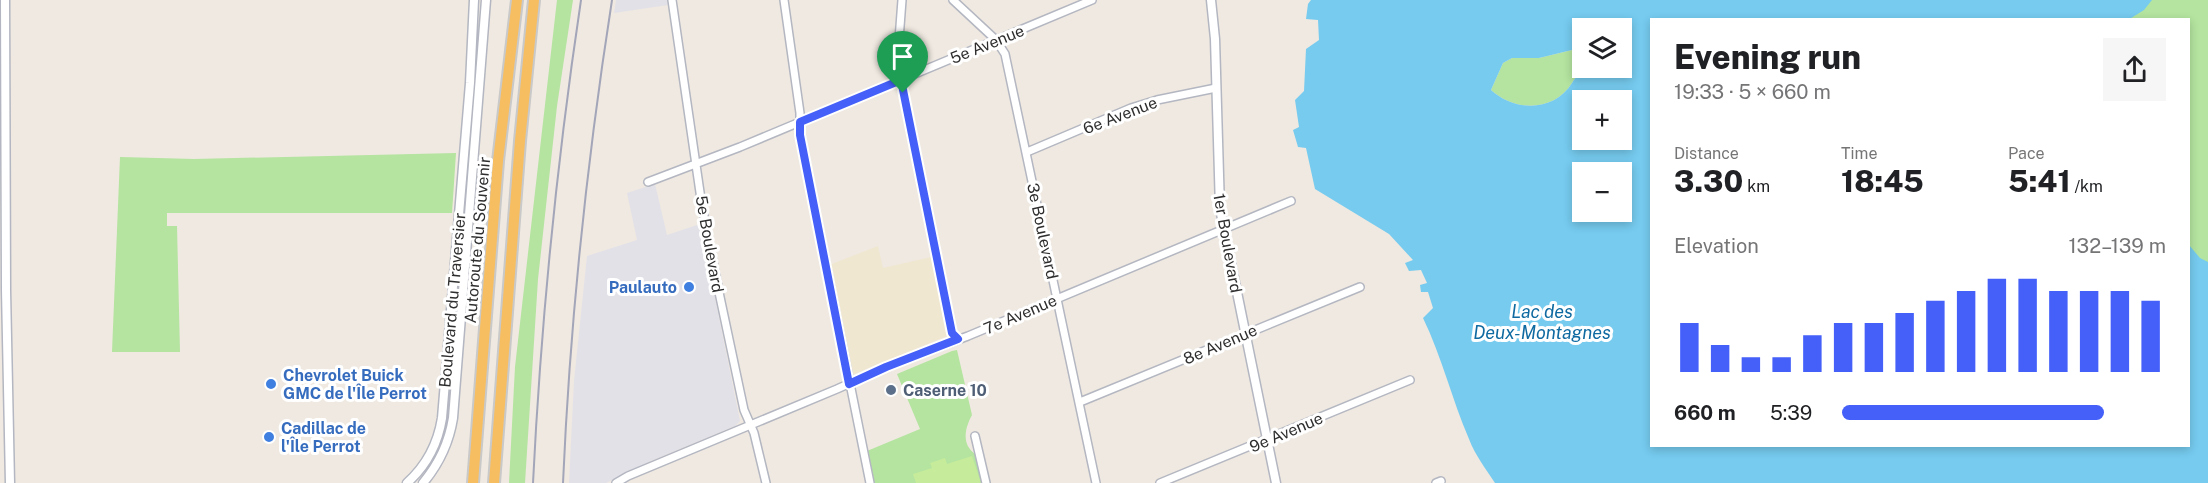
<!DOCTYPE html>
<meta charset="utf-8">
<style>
body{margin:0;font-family:"Public Sans",sans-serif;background:#f6f6f6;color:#202124;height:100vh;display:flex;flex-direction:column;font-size:22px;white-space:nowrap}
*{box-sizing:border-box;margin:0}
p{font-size:20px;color:#757577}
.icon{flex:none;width:33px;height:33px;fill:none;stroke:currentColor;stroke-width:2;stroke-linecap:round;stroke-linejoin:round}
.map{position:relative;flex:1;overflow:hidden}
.drawer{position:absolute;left:1650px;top:18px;width:540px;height:429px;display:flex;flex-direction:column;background:#fff;border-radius:0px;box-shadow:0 3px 9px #0003}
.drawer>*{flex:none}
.fabs{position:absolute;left:1572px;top:18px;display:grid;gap:12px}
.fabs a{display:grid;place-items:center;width:60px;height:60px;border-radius:0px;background:#fff;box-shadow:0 3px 9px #0003;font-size:30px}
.pin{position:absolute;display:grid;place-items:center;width:51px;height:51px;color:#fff;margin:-62px -26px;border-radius:50% 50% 50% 0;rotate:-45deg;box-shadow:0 0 6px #0007}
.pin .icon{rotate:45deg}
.round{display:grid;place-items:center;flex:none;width:63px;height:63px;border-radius:0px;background:#f6f6f6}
.head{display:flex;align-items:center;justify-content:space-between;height:102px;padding:0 24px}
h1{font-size:33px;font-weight:800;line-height:45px}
.metrics{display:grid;grid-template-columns:repeat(3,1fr);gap:9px;height:102px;padding:6px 24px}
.metrics div{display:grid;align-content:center}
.metrics b{font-size:30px;font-weight:800}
.metrics small{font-size:16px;font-weight:400}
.metrics p{font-size:16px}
.chart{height:168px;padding:12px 24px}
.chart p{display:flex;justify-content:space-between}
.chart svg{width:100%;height:108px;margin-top:6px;stroke:#4460f9;stroke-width:6}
ul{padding:0 24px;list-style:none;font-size:20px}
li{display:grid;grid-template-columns:96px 72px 1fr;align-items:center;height:45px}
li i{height:15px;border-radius:8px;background:#4460f9}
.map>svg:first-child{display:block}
.industrial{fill:#e3e1e8}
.education{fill:#f0e7d1}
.green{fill:#b4e49f}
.pitch{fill:#c6eb9b}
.water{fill:#76cbef;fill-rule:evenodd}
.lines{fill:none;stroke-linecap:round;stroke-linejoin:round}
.minor-casing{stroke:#b4b7c1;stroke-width:10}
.tertiary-casing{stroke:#b4b7c1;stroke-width:11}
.trunk-casing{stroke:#c9c9c9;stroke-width:14}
.minor{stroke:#fff;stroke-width:7}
.tertiary{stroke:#fff;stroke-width:8}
.trunk{stroke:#f7be61;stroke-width:10}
.rail{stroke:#a3a5b8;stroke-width:2}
.route-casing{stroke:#fff;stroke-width:12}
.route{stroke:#4460f9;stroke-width:8}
.shop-dot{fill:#3f7fe0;stroke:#fff;stroke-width:2}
.service-dot{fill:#5c6f8a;stroke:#fff;stroke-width:2}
.labels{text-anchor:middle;stroke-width:6;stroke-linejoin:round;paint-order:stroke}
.street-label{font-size:16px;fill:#2e2e2e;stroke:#fff}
.shop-label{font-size:16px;font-weight:bold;fill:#366cbe;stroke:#fff;text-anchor:start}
.service-label{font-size:16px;font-weight:bold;fill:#4e5e75;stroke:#fff;text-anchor:start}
.water-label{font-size:18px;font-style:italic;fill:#0f6aa1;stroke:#fff}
</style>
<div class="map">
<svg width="2208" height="483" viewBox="0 0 2208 483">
<rect width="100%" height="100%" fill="#efe9e1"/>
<!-- industrial -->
<path class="industrial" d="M616,0H667L668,5L614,13Z
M655,184L667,235L700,224L740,421L735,426L651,461L606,483H569L574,381L587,256L637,240L627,193Z"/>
<!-- education -->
<path class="education" d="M878,246L883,268L931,257L947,336L854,374L850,369L829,265Z"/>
<!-- green -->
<path class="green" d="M557,0H573L557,106L538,279L525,483H509L515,367Z
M1865,0H2208V483L2188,406V20H1924Z
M1572,50L1578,52C1579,57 1581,66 1580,71C1579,75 1574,79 1572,83C1554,112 1515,112 1491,90L1503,63L1512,58H1539Z
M456,153L452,213H167V226H177L180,352H112L120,157L194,159Z
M957,350L972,415C965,428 961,444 975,454L983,483H873L867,451L920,429L897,374L952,351Z"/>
<!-- pitch -->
<path class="pitch" d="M972,456L981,483H916L913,474L932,468L930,463L945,458L947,464Z"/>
<!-- water -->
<path class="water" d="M1311,0H2152L2144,10L2128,20H1652V446H2188L2189,245L2200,258L2208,262V483H1495C1486,469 1475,455 1469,439C1452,400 1442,357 1423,318L1433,308L1428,292H1421L1420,285L1427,283L1421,270L1409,271L1405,263L1413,260L1389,234L1315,189L1306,148L1298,147L1293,130L1299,127L1295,100L1304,91L1306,49L1319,40L1318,20L1306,19L1308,4ZM1582,28H1622V68H1582ZM1572,50L1578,52C1579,57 1581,66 1580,71C1578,75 1574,79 1572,83C1554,112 1515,112 1491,90L1503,63L1512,58H1539ZM1582,100H1622V140H1582ZM1582,172H1622V212H1582Z"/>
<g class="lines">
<!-- minor casing -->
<g class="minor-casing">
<path id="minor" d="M672,0L702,206L720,297L744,410L754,433L766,483
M784,0L800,113V135L870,483
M902,0L898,53L901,80L952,333L958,339
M953,0L996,40L1005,54L1096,483
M1027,152L1131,108L1157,100L1216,88
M648,182L740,147L1092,0
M1080,402L1360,287
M975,436L986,483
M616,483L628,476L837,389L886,367L968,336L1291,201
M1160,483L1410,380
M1436,483L1441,481"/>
</g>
<!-- tertiary casing -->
<g class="tertiary-casing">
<path id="tertiary" d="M5,0L6,290L10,483
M1211,0L1215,39L1220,209L1276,483
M407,483C426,466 438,443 442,418L470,83L474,0
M423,483C439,464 449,443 453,418L486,0"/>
</g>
<!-- trunk casing -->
<g class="trunk-casing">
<path id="trunk" d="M473,483L498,161L517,0
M494,483L520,141L534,0"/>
</g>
<!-- minor -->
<use href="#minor" class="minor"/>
<!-- tertiary -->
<use href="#tertiary" class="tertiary"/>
<!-- trunk -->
<use href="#trunk" class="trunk"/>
<!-- rail -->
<path class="rail" d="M533,483C541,321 557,160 581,0
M563,483C570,321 587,160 612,0"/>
</g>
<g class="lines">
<!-- route casing -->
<g class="route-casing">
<path id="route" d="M901,80L952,333L958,339L886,367L849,384L800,135V122Z"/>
</g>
<!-- route -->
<use href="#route" class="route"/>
</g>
<!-- markers -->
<g class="shop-dot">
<circle cx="689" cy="287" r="6"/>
<circle cx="271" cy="384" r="6"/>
<circle cx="269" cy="437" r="6"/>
</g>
<circle class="service-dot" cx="891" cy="390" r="6"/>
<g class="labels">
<!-- street labels -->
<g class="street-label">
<text transform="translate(987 44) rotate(-22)" y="6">5e Avenue</text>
<text transform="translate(1120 115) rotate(-21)" y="6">6e Avenue</text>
<text transform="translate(1043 231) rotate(78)" y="6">3e Boulevard</text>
<text transform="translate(477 240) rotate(-85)" y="6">Autoroute du Souvenir</text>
<text transform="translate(1228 243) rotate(80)" y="6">1er Boulevard</text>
<text transform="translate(710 244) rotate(80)" y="6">5e Boulevard</text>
<text transform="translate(452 300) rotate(-85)" y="6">Boulevard du Traversier</text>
<text transform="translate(1020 314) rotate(-23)" y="6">7e Avenue</text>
<text transform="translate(1220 344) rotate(-23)" y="6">8e Avenue</text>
<text transform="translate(1286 432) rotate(-23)" y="6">9e Avenue</text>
</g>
<!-- shop labels -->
<g class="shop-label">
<text x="677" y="293" text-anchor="end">Paulauto</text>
<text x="283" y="381">Chevrolet Buick<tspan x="283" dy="18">GMC de l'Île Perrot</tspan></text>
<text x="281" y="434">Cadillac de<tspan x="281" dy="18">l'Île Perrot</tspan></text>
</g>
<!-- service labels -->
<g class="service-label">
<text x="903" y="396">Caserne 10</text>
</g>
<!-- water labels -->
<g class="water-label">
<text x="1542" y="318">Lac des<tspan x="1542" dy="21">Deux-Montagnes</tspan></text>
</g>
</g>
</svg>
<div class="fabs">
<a><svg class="icon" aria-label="layers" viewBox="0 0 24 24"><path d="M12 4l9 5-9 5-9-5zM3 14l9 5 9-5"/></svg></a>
<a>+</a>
<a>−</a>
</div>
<div class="pin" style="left:903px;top:93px;background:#1e9e55"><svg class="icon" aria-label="arrive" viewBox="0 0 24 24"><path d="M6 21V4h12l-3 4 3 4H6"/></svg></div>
<section class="drawer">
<div class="head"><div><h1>Evening run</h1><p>19:33 · 5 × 660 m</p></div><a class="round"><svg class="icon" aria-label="share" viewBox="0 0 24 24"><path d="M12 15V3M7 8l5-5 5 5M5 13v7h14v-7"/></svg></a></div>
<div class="metrics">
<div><p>Distance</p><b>3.30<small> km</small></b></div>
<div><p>Time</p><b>18:45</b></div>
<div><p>Pace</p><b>5:41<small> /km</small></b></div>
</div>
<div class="chart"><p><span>Elevation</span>132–139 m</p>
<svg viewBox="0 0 160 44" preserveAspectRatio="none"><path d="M5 44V24M15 44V33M25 44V38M35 44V38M45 44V29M55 44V24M65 44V24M75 44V20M85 44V15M95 44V11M105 44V6M115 44V6M125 44V11M135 44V11M145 44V11M155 44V15"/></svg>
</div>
<ul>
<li><b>660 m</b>5:39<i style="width:81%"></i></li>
</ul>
</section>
</div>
